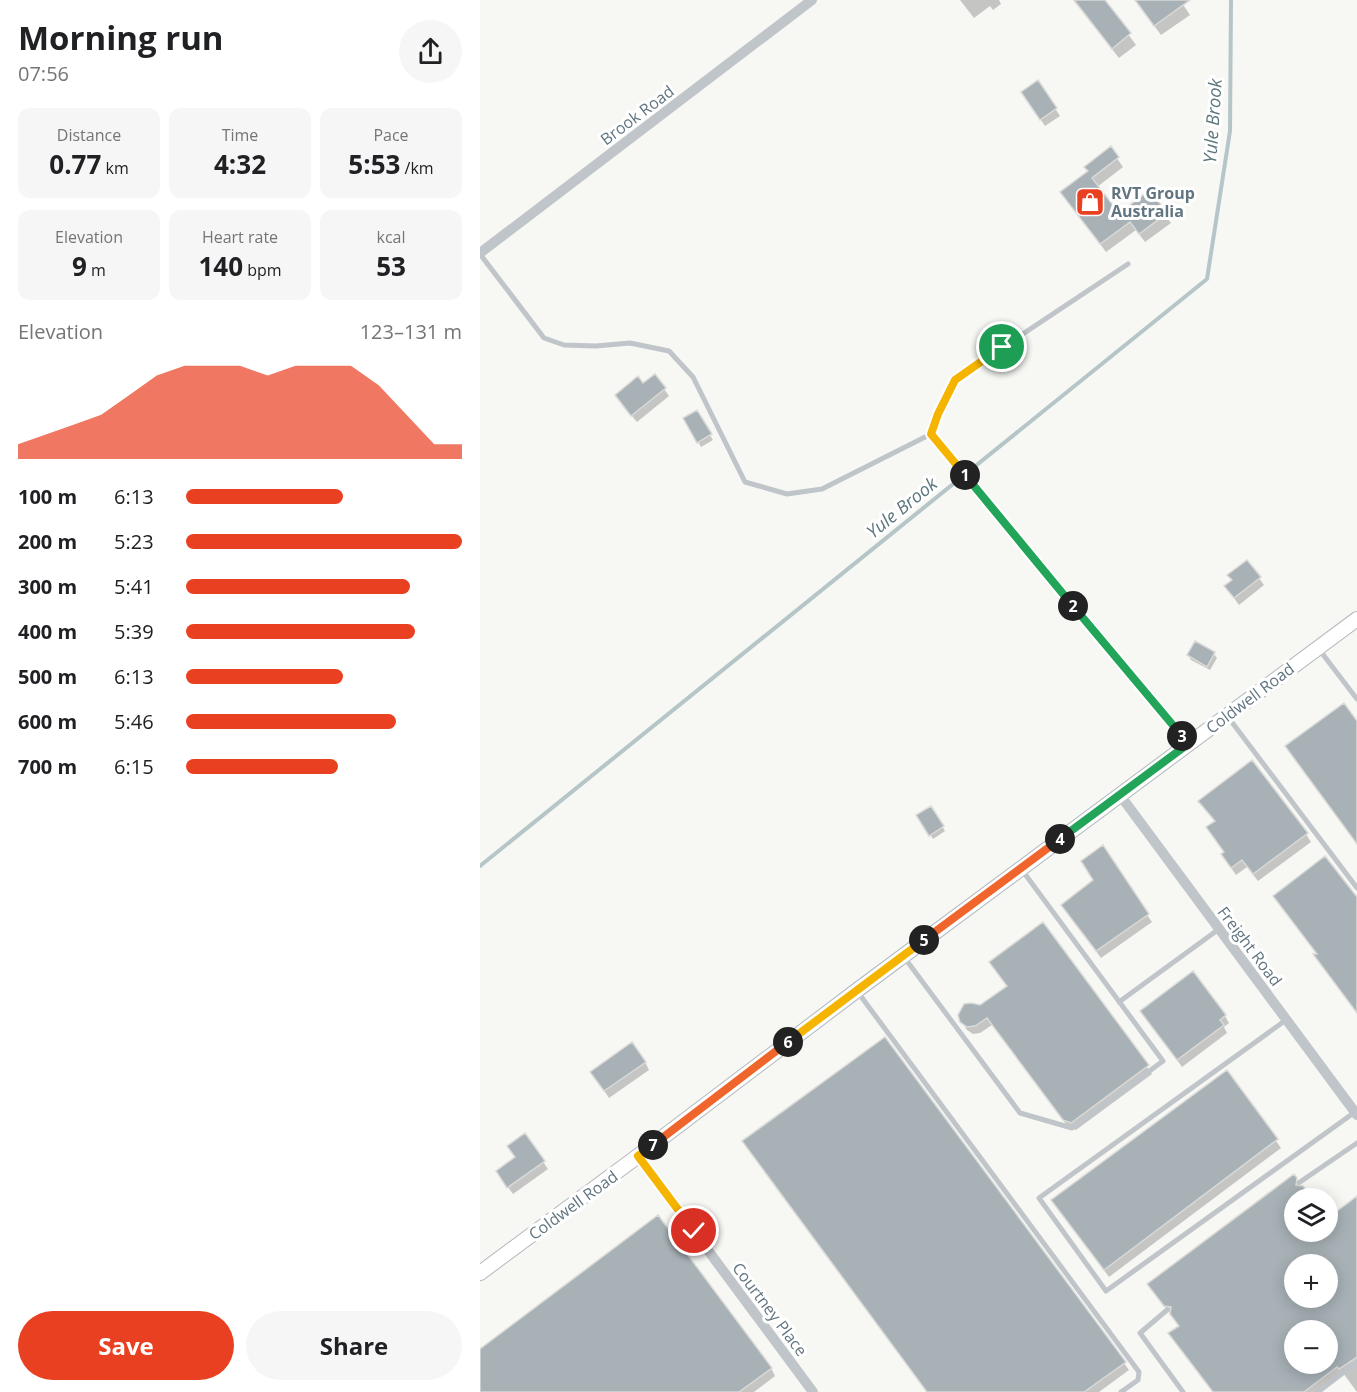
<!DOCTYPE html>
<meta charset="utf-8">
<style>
body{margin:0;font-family:"Open Sans",sans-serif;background:#f6f6f6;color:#202124;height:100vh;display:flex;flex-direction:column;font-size:22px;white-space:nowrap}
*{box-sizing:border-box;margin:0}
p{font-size:20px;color:#757577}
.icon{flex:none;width:33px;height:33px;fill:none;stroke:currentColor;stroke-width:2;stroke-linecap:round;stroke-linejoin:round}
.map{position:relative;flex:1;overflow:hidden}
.sheet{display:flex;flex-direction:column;background:#fff;width:480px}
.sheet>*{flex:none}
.tools{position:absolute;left:804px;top:1188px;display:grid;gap:12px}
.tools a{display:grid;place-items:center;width:54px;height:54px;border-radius:50%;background:#fff;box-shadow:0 3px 15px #0003;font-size:30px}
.pin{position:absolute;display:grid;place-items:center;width:51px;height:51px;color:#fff;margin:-26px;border:3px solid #fff;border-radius:50%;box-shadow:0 2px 6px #0007}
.km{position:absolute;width:30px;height:30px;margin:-15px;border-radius:50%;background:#222;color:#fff;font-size:16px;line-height:30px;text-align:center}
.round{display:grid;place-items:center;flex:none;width:63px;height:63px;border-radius:32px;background:#f6f6f6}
.head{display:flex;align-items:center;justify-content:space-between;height:102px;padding:0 18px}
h1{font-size:33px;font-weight:700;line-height:45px}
.stats{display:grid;grid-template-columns:repeat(3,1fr);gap:9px;height:102px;padding:6px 18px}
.stats div{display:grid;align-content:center;border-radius:12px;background:#f6f6f6;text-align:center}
.stats b{font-size:26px;font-weight:700}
.stats small{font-size:16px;font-weight:400}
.stats p{font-size:16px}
.chart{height:168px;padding:12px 18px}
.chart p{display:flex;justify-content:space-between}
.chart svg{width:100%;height:108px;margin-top:6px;fill:#ea4022;opacity:.7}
.action{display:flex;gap:12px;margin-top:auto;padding:12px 18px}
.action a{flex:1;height:69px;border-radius:36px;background:#ea4022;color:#fff;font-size:24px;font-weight:700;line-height:69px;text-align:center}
.action a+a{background:#f6f6f6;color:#202124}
ul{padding:0 18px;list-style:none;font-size:20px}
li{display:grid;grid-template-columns:96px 72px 1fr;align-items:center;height:45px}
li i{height:15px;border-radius:8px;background:#ea4022}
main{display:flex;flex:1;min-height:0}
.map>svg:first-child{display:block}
.shadow{fill:#0003;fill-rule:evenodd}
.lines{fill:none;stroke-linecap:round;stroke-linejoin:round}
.stream{stroke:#b5c5c8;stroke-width:4}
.building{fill:#a7b1b6;stroke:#d9d9d7;stroke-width:1.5;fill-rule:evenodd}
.secondary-casing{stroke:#b2b9bd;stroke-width:16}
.lane{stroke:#c0c5c9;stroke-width:5}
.street{stroke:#c0c5c9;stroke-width:10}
.secondary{stroke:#fff;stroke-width:14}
.split-1-casing{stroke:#fff;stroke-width:12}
.split-2-casing{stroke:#fff;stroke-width:12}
.split-3-casing{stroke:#fff;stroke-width:12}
.split-4-casing{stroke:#fff;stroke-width:12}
.split-5-casing{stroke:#fff;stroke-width:12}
.split-6-casing{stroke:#fff;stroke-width:12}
.split-7-casing{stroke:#fff;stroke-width:12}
.split-8-casing{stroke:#fff;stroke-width:12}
.split-1{stroke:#f5b400;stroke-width:8}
.split-2{stroke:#22a559;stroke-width:8}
.split-3{stroke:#22a559;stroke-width:8}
.split-4{stroke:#22a559;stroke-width:8}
.split-5{stroke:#f0652b;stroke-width:8}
.split-6{stroke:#f5b400;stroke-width:8}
.split-7{stroke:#f0652b;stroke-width:8}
.split-8{stroke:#f5b400;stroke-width:8}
.labels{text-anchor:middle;stroke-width:6;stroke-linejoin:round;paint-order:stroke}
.street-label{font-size:16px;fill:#617580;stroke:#fff}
.poi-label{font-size:16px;font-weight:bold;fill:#617580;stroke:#fff;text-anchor:start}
.water-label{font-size:18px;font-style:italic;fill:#5c767c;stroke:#fff}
</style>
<main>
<section class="sheet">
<div class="head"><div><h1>Morning run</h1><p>07:56</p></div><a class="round"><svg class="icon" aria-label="share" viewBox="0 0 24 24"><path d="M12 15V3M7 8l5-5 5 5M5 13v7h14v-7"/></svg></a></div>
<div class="stats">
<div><p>Distance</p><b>0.77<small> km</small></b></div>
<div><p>Time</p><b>4:32</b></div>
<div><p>Pace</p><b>5:53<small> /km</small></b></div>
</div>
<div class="stats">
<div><p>Elevation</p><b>9<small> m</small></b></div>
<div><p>Heart rate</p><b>140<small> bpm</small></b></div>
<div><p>kcal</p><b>53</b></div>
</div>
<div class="chart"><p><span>Elevation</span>123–131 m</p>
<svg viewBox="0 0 160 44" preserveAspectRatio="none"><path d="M0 44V38L10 34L20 30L30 26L40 18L50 10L60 6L70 6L80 6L90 10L100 6L110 6L120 6L130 14L140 26L150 38L160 38V44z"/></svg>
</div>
<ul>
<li><b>100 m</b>6:13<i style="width:57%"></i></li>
<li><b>200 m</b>5:23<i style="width:100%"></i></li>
<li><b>300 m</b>5:41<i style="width:81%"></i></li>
<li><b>400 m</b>5:39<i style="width:83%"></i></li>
<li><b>500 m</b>6:13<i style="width:57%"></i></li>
<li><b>600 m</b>5:46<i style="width:76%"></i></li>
<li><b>700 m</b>6:15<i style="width:55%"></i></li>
</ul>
<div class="action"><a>Save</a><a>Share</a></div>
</section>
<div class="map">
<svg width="877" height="1392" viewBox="0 0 877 1392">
<rect width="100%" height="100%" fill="#f7f7f4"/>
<!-- shadow -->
<path class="shadow" d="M480,0H519L521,4L513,10L510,6L494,18Z
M593,0H623L656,45L639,58Z
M655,0H700L710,15L681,35Z
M558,82L580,116L565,126L547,99Z
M630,148L643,167L617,187L639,215L669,192L691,223L665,242L656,230L626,252L582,192L609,172Z
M163,385L184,389L189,396L157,422L141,403Z
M216,412L233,440L221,447L205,419Z
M779,578L784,585L759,605L746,587L753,581Z
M715,643L734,654L737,658L730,670L711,660L708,655Z
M720,801L826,834L831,842L778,881L767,867L756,875L747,862L735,822Z
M451,808L465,831L453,839L438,816Z
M583,906L667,915L672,922L621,958Z
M563,924L672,1074L596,1130L589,1128L512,1025L500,1033L493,1034L487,1030L482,1022L528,986Z
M662,1011L745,1016L749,1023L744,1027L747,1033L702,1067Z
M165,1062L169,1070L129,1098L117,1080Z
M747,1072L801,1148L629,1277L577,1208Z
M44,1135L68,1169L33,1194L22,1179L36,1158Z
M816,1179L830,1198H814V1232H848V1220L877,1197V1392L863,1373L838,1392H733L695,1341L700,1327L674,1292ZM814,1264H848V1298H814ZM814,1330H848V1364H814Z
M0,1351L291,1368L295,1376L274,1392H0Z
M644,1363L649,1370L619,1392H447Z"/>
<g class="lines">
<!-- stream -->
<path class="stream" d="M0,866L727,279L750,131L751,0"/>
</g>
<!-- building -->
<path class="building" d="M594,0H625L651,33L632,49Z
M655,0H710L674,26Z
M558,80L577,108L560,120L541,92Z
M631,146L639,157L612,178L639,213L670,190L687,213L659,234L650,222L620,244L580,192L608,171L604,167Z
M175,374L186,388L151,416L135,395L158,376L163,383Z
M217,410L232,434L217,443L203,418Z
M767,560L781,577L754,598L744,586L752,580L747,575Z
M715,641L735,652L727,667L707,655Z
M864,703L877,721V844L805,746Z
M772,760L828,833L773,874L762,860L751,868L741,854L744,852L726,827L735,821L718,801Z
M451,806L464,826L449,836L436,815Z
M623,845L669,914L616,951L581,905L613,880L601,861Z
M845,856L877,897V1013L833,954H837L793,896Z
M563,922L669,1065L591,1123L583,1120L507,1018L495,1026L487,1027L480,1022L478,1015L484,1004L491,1003L500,1005L527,986L509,962Z
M713,971L746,1015L740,1020L744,1025L697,1060L660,1011Z
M405,1037L646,1362L604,1392H447L262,1141Z
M152,1042L166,1062L124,1091L110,1072Z
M747,1070L798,1139L624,1270L571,1200Z
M45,1133L65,1161L27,1188L16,1171L35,1157L27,1146Z
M814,1174L817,1178L816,1185L823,1186L832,1198H814V1232H848V1218L877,1196V1357L859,1369L857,1367L824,1392H733L688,1333L699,1326L690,1314L691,1307L684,1306L667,1284ZM814,1264H848V1298H814ZM814,1330H848V1364H814Z
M178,1215L292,1368L259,1392H0V1349Z"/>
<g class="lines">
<!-- secondary casing -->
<g class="secondary-casing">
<path id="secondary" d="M0,1273L158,1156L380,988L877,619"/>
</g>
<!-- lane -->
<path class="lane" d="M0,254L64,338L84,345L116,346L150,343L189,351L213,377L265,482L307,494L342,489L451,434L707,743
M451,434L458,414L475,379L648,264
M838,648L877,699
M748,717L877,888
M424,957L540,1113L592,1128L683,1061L542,870
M377,991L659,1372L658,1380L641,1392
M639,1002L739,929
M806,1020L559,1198L626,1291L875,1112
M820,1182L877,1143
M687,1310L660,1333L703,1392
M838,1392L877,1362"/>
<!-- street -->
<path class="street" d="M0,253L332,0
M640,795L877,1115
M158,1156L333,1392"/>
<!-- secondary -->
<use href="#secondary" class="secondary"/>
</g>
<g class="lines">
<!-- split-1 casing -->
<g class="split-1-casing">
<path id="split-1" d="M485,475L451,434L458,414L475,380L522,347"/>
</g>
<!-- split-2 casing -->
<g class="split-2-casing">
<path id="split-2" d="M485,475L593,606"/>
</g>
<!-- split-3 casing -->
<g class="split-3-casing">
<path id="split-3" d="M593,606L702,736"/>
</g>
<!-- split-4 casing -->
<g class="split-4-casing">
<path id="split-4" d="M580,839L708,744L702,736"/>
</g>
<!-- split-5 casing -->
<g class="split-5-casing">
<path id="split-5" d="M444,940L580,839"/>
</g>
<!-- split-6 casing -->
<g class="split-6-casing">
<path id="split-6" d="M308,1042L444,940"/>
</g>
<!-- split-7 casing -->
<g class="split-7-casing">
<path id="split-7" d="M173,1145L308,1042"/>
</g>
<!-- split-8 casing -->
<g class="split-8-casing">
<path id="split-8" d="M173,1145L158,1156L214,1231"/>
</g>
<!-- split-1 -->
<use href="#split-1" class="split-1"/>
<!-- split-2 -->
<use href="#split-2" class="split-2"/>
<!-- split-3 -->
<use href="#split-3" class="split-3"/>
<!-- split-4 -->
<use href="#split-4" class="split-4"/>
<!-- split-5 -->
<use href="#split-5" class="split-5"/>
<!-- split-6 -->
<use href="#split-6" class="split-6"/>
<!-- split-7 -->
<use href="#split-7" class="split-7"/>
<!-- split-8 -->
<use href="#split-8" class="split-8"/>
</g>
<!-- icons -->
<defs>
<g id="shop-square" transform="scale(1.5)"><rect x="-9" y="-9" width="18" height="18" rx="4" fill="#ea4022" stroke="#fff"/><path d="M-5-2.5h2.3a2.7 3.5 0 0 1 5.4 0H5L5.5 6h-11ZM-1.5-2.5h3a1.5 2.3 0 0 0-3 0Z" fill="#fff"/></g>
</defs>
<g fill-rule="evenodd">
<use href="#shop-square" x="610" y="202"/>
</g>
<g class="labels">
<!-- street labels -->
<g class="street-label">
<text transform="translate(157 115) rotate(-37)" y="6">Brook Road</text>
<text transform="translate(770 698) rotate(-37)" y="6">Coldwell Road</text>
<text transform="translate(770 946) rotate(53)" y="6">Freight Road</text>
<text transform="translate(93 1205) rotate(-36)" y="6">Coldwell Road</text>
<text transform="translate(290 1309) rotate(53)" y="6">Courtney Place</text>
</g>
<!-- poi labels -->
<g class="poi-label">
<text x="631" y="199">RVT Group<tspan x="631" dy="18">Australia</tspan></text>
</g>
<!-- water labels -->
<g class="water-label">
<text transform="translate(733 121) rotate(-86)" y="6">Yule Brook</text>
<text transform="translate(422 508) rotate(-39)" y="6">Yule Brook</text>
</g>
</g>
</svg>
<div class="tools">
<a><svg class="icon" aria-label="layers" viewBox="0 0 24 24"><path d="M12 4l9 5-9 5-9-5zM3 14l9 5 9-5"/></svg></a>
<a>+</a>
<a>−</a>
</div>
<div class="pin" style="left:522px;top:347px;background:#1e9e55"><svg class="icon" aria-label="arrive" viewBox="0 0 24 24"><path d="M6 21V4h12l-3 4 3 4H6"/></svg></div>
<div class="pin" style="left:214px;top:1231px;background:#d93025"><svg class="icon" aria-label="check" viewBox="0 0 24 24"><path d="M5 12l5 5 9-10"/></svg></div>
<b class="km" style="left:485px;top:475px">1</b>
<b class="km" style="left:593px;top:606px">2</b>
<b class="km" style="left:702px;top:736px">3</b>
<b class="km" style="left:580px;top:839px">4</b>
<b class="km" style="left:444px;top:940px">5</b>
<b class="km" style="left:308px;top:1042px">6</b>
<b class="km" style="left:173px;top:1145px">7</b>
</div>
</main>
